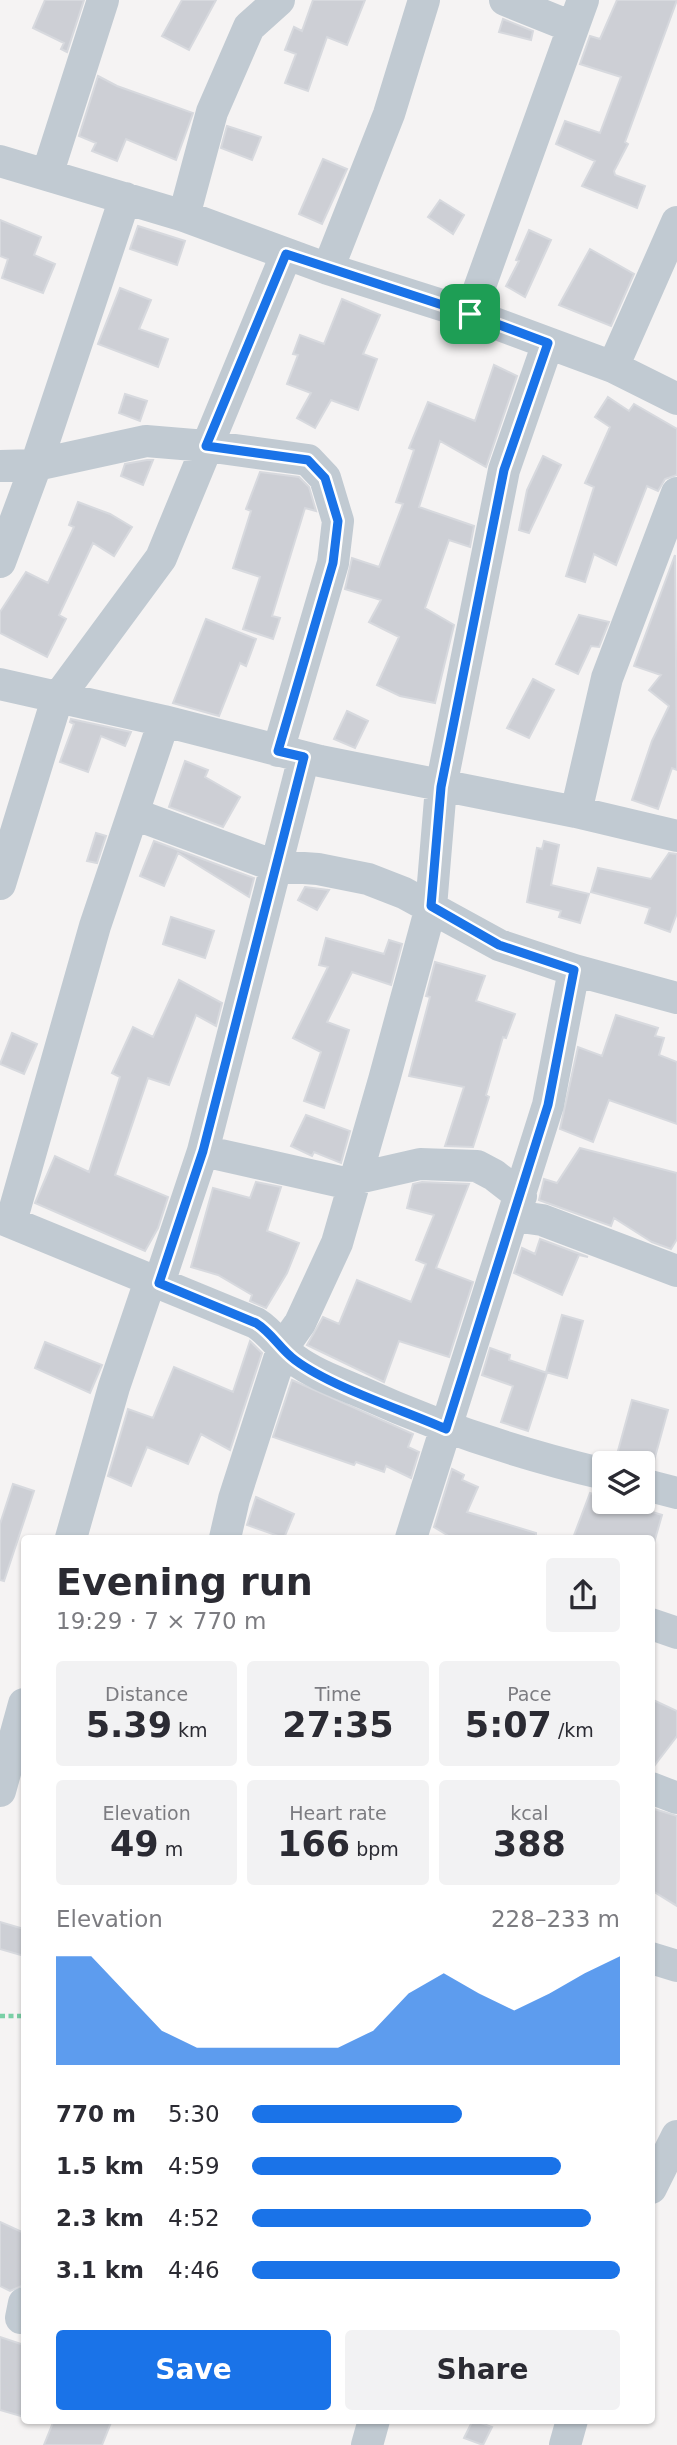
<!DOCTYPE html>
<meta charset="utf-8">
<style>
body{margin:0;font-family:"DejaVu Sans",sans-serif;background:#f2f2f3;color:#2b2b33;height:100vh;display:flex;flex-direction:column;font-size:26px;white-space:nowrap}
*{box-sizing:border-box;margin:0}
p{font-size:23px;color:#7c7c81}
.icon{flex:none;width:38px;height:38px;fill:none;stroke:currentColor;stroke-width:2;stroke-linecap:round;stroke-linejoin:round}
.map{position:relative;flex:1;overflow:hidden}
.side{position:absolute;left:21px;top:1535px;width:634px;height:889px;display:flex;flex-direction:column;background:#fff;border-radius:7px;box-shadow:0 2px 5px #0004}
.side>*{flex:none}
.controls{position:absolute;left:592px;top:1451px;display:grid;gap:14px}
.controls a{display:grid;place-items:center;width:63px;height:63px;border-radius:7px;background:#fff;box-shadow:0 2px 5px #0004;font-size:35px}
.pin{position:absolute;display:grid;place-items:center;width:60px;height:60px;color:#fff;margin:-30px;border-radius:14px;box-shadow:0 4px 10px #0006}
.round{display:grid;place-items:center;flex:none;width:74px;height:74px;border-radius:7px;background:#f2f2f3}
.head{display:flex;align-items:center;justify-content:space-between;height:119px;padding:0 35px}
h1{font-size:38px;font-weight:600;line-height:52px}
.metrics{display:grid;grid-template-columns:repeat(3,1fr);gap:10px;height:119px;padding:7px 35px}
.metrics div{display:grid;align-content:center;border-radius:7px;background:#f2f2f3;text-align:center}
.metrics b{font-size:35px;font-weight:600}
.metrics small{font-size:19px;font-weight:400}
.metrics p{font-size:19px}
.chart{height:196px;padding:14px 35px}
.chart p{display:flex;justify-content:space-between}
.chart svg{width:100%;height:126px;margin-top:7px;fill:#1a73e8;opacity:.7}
.button{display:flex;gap:14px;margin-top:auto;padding:14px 35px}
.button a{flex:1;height:80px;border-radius:7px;background:#1a73e8;color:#fff;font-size:28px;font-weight:600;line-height:80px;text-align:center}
.button a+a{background:#f2f2f3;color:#2b2b33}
ul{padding:0 35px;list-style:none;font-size:23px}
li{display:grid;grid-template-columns:112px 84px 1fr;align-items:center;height:52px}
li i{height:18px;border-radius:9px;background:#1a73e8}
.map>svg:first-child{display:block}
.building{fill:#cdcfd5;stroke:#d7d9de;stroke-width:2}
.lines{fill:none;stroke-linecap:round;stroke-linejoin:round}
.path{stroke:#7ad0a6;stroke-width:4.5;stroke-dasharray:5 3.5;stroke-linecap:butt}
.minor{stroke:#c1cad2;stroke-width:32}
.route-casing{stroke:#fff;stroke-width:14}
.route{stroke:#1a73e8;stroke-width:9}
</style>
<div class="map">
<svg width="677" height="2445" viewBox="0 0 677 2445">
<rect width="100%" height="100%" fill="#f5f3f3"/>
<!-- building -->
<path class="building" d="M45,0H84L67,52L61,49L64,43L33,28Z
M182,0H216L189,50L162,36Z
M313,0H365L347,45L327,37L308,91L285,83L296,54L285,50L294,27L302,31Z
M617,0H677L625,142L628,144L614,171L615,175L645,186L637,208L582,186L595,161L556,144L565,121L600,133L621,77L580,64L590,36L600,39Z
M503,19L533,31L531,40L499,32Z
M98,76L117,86L193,113L176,160L126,139L117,161L92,151L96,143L79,136Z
M227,126L261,137L252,160L221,148Z
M323,159L347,169L322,224L299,214Z
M440,200L464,215L453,234L428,217Z
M0,220L41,237L34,255L55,264L43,293L2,278L8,259L0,256Z
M138,226L185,241L177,265L130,249Z
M529,230L551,240L525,297L506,286L519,261L516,260Z
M590,249L634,274L611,326L559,305Z
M120,288L151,300L139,329L168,339L158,367L98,344Z
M342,299L380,315L363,354L377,359L358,410L331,400L315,428L297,418L311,393L287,384L298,355L293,354L300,335L324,344Z
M494,365L517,376L486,467L440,441L419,507L474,526L470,547L449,540L425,608L454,625L435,703L400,696L377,685L399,637L369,622L381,600L345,589L352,558L379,567L403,504L396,502L414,450L409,448L428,402L475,421Z
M125,394L147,401L140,421L119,413Z
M608,397L629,411L634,404L677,429V475L665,479L658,491L647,486L616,565L594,554L585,582L566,576L594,487L585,483L610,427L595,417Z
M543,456L561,465L529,533L519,530L527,490Z
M147,460H153L143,485L121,476L125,464Z
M260,472L299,477L309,487L316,511L305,508L272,616L280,618L273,639L243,629L260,577L233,568L251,511L246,509Z
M78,502L110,514L132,527L114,556L93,543L59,615L66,619L47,657L0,633V612L26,572L48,583L74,527L69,525Z
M675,555L677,770L672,768L658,809L632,800L652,741L669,706L649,690L661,675L634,666Z
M579,615L609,622L599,647L591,646L578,674L556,664Z
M206,619L256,639L246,666L240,663L219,716L173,703Z
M533,679L554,690L529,738L507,728Z
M347,711L368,721L355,748L334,739Z
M71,719L131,732L125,746L101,736L88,772L60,762L74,724L70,722Z
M185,761L208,770L205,777L240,797L223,827L169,807Z
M96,833L106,836L97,863L87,861Z
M154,841L254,878L249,897L178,853L164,886L140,876Z
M544,841L559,845L551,885L589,894L580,923L559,917L561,911L527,902L537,848L542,849Z
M669,853L677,854V913L670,932L645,923L650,908L591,892L598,868L651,879Z
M305,887L329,890L317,910L298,900Z
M171,917L214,931L205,958L163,944Z
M326,938L384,954L389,940L402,944L391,985L352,972L327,1022L349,1030L324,1108L304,1101L321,1052L293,1038L328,967L319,965Z
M435,962L485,976L476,1001L515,1014L506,1038L503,1037L486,1095L489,1097L473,1147L445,1146L464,1087L409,1076L430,997L426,996Z
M179,980L222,1003L216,1026L196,1015L169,1085L148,1078L115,1175L168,1197L158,1228L145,1251L35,1203L55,1156L89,1172L120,1077L112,1073L133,1027L153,1037Z
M616,1015L658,1028L655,1036L664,1038L659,1055L677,1062V1124L609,1100L593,1142L560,1129L578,1047L602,1056Z
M12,1033L37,1044L24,1074L0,1064Z
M306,1115L350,1131L341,1163L314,1152L312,1156L291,1146Z
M580,1148L677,1173V1239L671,1249L652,1242L614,1218L611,1226L539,1200L544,1179L557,1183Z
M256,1182L281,1187L267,1231L299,1243L287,1273L266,1308L250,1301L252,1295L218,1275L191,1267L213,1188L250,1198Z
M422,1182L469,1184L436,1268L473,1282L449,1357L399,1341L384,1382L307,1345L323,1317L339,1324L357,1280L411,1302L426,1264L416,1260L434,1215L407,1208L413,1184Z
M540,1239L588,1257L579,1255L562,1295L514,1273L522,1248L535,1254Z
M562,1315L583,1321L567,1378L546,1372Z
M250,1341L262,1353L230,1450L201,1434L188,1464L147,1447L131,1486L108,1476L128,1409L153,1418L174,1367L233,1392Z
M45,1342L102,1365L90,1393L35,1368Z
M490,1348L510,1355L509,1360L547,1373L528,1431L501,1422L513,1386L482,1375Z
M292,1380L413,1434L408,1447L419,1452L411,1478L386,1466L384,1472L356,1462L354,1465L273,1437Z
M632,1400L668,1410L652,1468L616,1458Z
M452,1469L464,1475L462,1480L478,1487L467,1512L536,1533V1538H452L434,1527Z
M13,1484L34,1491L4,1581L0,1580V1524Z
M590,1493L604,1498V1502L648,1504L646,1510L662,1515L654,1543L651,1538H573Z
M256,1497L294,1514L284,1538L247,1525Z
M651,1699L677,1711V1736L651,1770Z
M651,1808L677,1816V1906L651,1890Z
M0,1922L24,1929V1956L0,1949Z
M0,2222L24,2233V2285L10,2291L0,2286Z
M0,2337L24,2345V2417L0,2410Z
M54,2420H112L102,2445H44Z
M473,2420L492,2427L483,2445L464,2438Z"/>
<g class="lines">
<!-- path -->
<path class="path" d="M0,2016H24"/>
<!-- minor -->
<path class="minor" d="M505,0L572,27
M0,161L184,216L328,269L470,314L613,367L677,399
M47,175L103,0
M184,216L212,112L249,27L279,0
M328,269L389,114L424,0
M470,314L583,0
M613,367L677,222
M0,466L36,465L146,441L206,446L308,460L325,478L338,521L333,563L278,751
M0,562L36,465L125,198
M0,684L164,721L320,761L576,812L677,836
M576,812L607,678L677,493
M134,814L275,866L318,869L368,879L404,893L499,945L574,970L677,998
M0,884L57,699L161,558L286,255
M203,1151L341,1182L420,1164L477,1166L494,1175L521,1196
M514,1216L542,1220L677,1271
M0,1218L256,1323C272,1333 280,1348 294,1359C314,1374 340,1383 361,1392C440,1428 520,1454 604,1474
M11,1222L95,926L164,721
M159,1283L203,1151L304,757
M642,1484L677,1493
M71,1538L114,1387L151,1278
M225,1538L234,1499L283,1347L300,1323L337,1243L384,1080L431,907L441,787L504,470L548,343
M411,1538L548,1105L574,970
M651,1624L677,1633
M651,1788L677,1798
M0,1791L24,1704
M651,1958L677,1966
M651,2188L677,2136
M21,2318L24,2303
M367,2445L374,2420
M565,2445L572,2420"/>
</g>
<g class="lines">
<!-- route casing -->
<g class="route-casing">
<path id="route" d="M286,254L470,314L548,343L504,470L441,787L431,906L499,945L574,970L548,1105L446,1429C403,1410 331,1387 295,1360C280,1349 272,1333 256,1323L159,1283L203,1151L304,757L278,751L333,563L338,521L325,478L308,460L206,446Z"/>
</g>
<!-- route -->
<use href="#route" class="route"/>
</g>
</svg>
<div class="controls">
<a><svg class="icon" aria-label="layers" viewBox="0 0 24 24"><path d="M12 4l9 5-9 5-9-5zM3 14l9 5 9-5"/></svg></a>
</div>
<div class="pin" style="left:470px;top:314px;background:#1e9e55"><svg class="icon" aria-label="arrive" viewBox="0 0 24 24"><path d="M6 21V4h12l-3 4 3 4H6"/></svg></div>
<section class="side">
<div class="head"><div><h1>Evening run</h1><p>19:29 · 7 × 770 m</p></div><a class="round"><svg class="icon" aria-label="share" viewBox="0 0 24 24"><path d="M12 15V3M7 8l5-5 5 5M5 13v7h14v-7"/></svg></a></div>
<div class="metrics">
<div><p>Distance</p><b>5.39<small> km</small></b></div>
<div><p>Time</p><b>27:35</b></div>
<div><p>Pace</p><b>5:07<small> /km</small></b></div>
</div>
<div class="metrics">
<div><p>Elevation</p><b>49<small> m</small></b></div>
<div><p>Heart rate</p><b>166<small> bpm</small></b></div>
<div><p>kcal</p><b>388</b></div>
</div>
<div class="chart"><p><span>Elevation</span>228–233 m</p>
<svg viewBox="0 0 160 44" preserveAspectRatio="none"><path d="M0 44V6L10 6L20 19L30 32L40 38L50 38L60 38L70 38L80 38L90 32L100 19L110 12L120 19L130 25L140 19L150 12L160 6V44z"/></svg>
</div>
<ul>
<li><b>770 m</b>5:30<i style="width:57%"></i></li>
<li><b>1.5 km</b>4:59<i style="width:84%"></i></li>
<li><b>2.3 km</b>4:52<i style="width:92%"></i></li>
<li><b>3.1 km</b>4:46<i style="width:100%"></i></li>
</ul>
<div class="button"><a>Save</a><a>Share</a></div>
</section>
</div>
